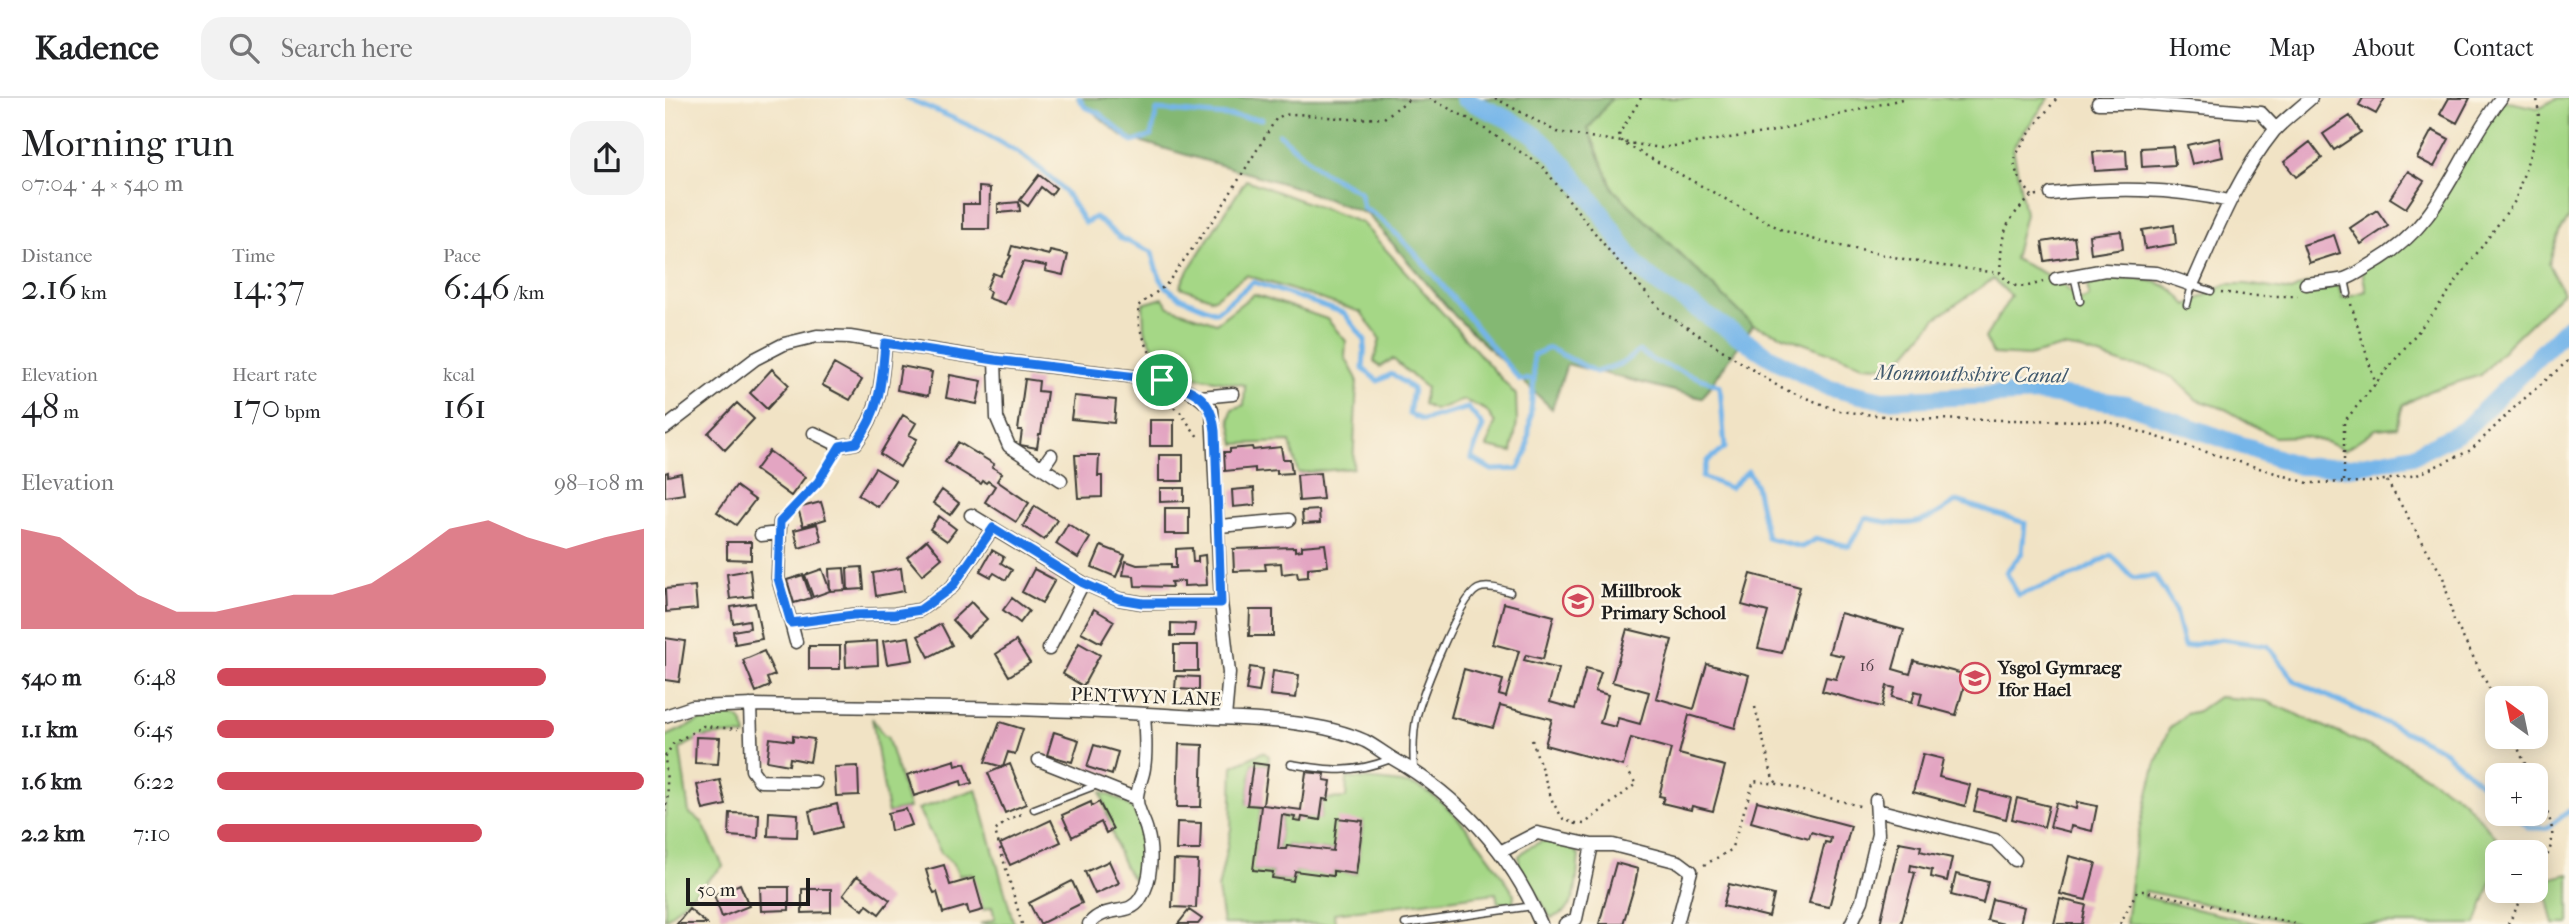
<!DOCTYPE html>
<meta charset="utf-8">
<style>
body{margin:0;font-family:"IM FELL French Canon",serif;background:#f2f2f2;color:#202124;height:100vh;display:flex;flex-direction:column;font-size:26px;white-space:nowrap}
*{box-sizing:border-box;margin:0}
p{font-size:23px;color:#757577}
.icon{flex:none;width:38px;height:38px;fill:none;stroke:currentColor;stroke-width:2;stroke-linecap:round;stroke-linejoin:round}
.map{position:relative;flex:1;overflow:hidden}
.drawer{display:flex;flex-direction:column;background:#fff;width:665px}
.drawer>*{flex:none}
.needle{width:46px;rotate:327deg}
.controls{position:absolute;left:1820px;top:588px;display:grid;gap:14px}
.controls a{display:grid;place-items:center;width:63px;height:63px;border-radius:14px;background:#fff;box-shadow:0 4px 18px #0003;font-size:35px}
.scale{position:absolute;left:21px;bottom:18px;width:124px;box-sizing:border-box;padding-left:7px;border:4px solid #1c1c1c;border-top:0;font-size:19px;line-height:24px;white-space:nowrap;color:#1c1c1c;-webkit-text-stroke:5px #fcf5e5;paint-order:stroke}
.pin{position:absolute;display:grid;place-items:center;width:60px;height:60px;color:#fff;margin:-30px;border:4px solid #fff;border-radius:50%;box-shadow:0 2px 7px #0007}
.round{display:grid;place-items:center;flex:none;width:74px;height:74px;border-radius:21px;background:#f2f2f2}
.head{display:flex;align-items:center;justify-content:space-between;height:119px;padding:0 21px}
h1{font-size:38px;font-weight:600;line-height:52px}
.stats{display:grid;grid-template-columns:repeat(3,1fr);gap:10px;height:119px;padding:7px 21px}
.stats div{display:grid;align-content:center}
.stats b{font-size:35px;font-weight:600}
.stats small{font-size:19px;font-weight:400}
.stats p{font-size:19px}
.chart{height:196px;padding:14px 21px}
.chart p{display:flex;justify-content:space-between}
.chart svg{width:100%;height:126px;margin-top:7px;fill:#d1495b;opacity:.7}
ul{padding:0 21px;list-style:none;font-size:23px}
li{display:grid;grid-template-columns:112px 84px 1fr;align-items:center;height:52px}
li i{height:18px;border-radius:9px;background:#d1495b}
header{display:flex;align-items:center;gap:42px;box-sizing:border-box;height:98px;padding:0 35px;background:#fff;border-bottom:2px solid #e0e0e0}
header strong{font-size:33px}
nav{display:flex;gap:38px;margin-inline-start:auto;font-size:24px}
.search{width:490px;height:63px;background:#f2f2f2;display:flex;align-items:center;gap:18px;box-sizing:border-box;padding:0 24px;border-radius:21px;color:#757577;font-size:26px}
main{display:flex;flex:1;min-height:0}
.map>svg:first-child{display:block}
.green{fill:#a5d786;stroke:#607a51;stroke-width:2}
.forest{fill:#84b873;stroke:#506a48;stroke-width:2}
.lines{fill:none;stroke-linecap:round;stroke-linejoin:round}
.stream{stroke:#75b5e9;stroke-width:5}
.canal{stroke:#75b5e9;stroke-width:18}
.building{fill:#e3a5c2}
.service-casing{stroke:#3c3a35;stroke-width:9}
.minor-casing{stroke:#3c3a35;stroke-width:15}
.path{stroke:#3c3a35;stroke-width:2.5;stroke-dasharray:2 5;stroke-linecap:butt}
.service{stroke:#fff;stroke-width:6}
.minor{stroke:#fff;stroke-width:12}
.route-casing{stroke:#fff;stroke-width:14}
.route{stroke:#1a73e8;stroke-width:9}
.labels{text-anchor:middle;stroke-width:5;stroke-linejoin:round;paint-order:stroke}
.number-label{font-size:16px;fill:#4e3e46}
.poi-label{font-size:19px;font-weight:bold;fill:#1c1c1c;stroke:#fcf5e5;text-anchor:start}
.street-label{font-size:19px;fill:#1c1c1c;stroke:#fcf5e5}
.water-label{font-size:21px;font-style:italic;fill:#40596e;stroke:#fcf5e5}
</style>
<header>
<strong>Kadence</strong>
<div class="search"><svg class="icon" aria-label="search" viewBox="0 0 24 24"><circle cx="10" cy="10" r="6"/><path d="M15 15l6 6"/></svg>Search here</div>
<nav><a>Home</a><a>Map</a><a>About</a><a>Contact</a></nav>
</header>
<main>
<section class="drawer">
<div class="head"><div><h1>Morning run</h1><p>07:04 · 4 × 540 m</p></div><a class="round"><svg class="icon" aria-label="share" viewBox="0 0 24 24"><path d="M12 15V3M7 8l5-5 5 5M5 13v7h14v-7"/></svg></a></div>
<div class="stats">
<div><p>Distance</p><b>2.16<small> km</small></b></div>
<div><p>Time</p><b>14:37</b></div>
<div><p>Pace</p><b>6:46<small> /km</small></b></div>
</div>
<div class="stats">
<div><p>Elevation</p><b>48<small> m</small></b></div>
<div><p>Heart rate</p><b>170<small> bpm</small></b></div>
<div><p>kcal</p><b>161</b></div>
</div>
<div class="chart"><p><span>Elevation</span>98–108 m</p>
<svg viewBox="0 0 160 44" preserveAspectRatio="none"><path d="M0 44V9L10 12L20 22L30 32L40 38L50 38L60 35L70 32L80 32L90 28L100 19L110 9L120 6L130 12L140 16L150 12L160 9V44z"/></svg>
</div>
<ul>
<li><b>540 m</b>6:48<i style="width:77%"></i></li>
<li><b>1.1 km</b>6:45<i style="width:79%"></i></li>
<li><b>1.6 km</b>6:22<i style="width:100%"></i></li>
<li><b>2.2 km</b>7:10<i style="width:62%"></i></li>
</ul>
</section>
<div class="map">
<svg width="1904" height="826" viewBox="0 0 1904 826">
<rect width="100%" height="100%" fill="#fcf5e5"/>
<filter id="ink" filterUnits="userSpaceOnUse"><feTurbulence type="fractalNoise" baseFrequency=".0143" numOctaves="2"/><feDisplacementMap in="SourceGraphic" scale="14" xChannelSelector="R" yChannelSelector="G"/><feConvolveMatrix kernelMatrix="1 2 1 2 8 2 1 2 1" color-interpolation-filters="sRGB"/></filter>
<filter id="wash" filterUnits="userSpaceOnUse"><feTurbulence type="fractalNoise" baseFrequency=".00686" numOctaves="4" result="noise"/><feDisplacementMap in="SourceGraphic" scale="28" xChannelSelector="R" yChannelSelector="G"/><feGaussianBlur stdDeviation="1.57" result="paint"/><feColorMatrix in="noise" values="0 0 0 0 0 0 0 0 0 0 0 0 0 0 0 0 0 1.4 0 .05"/><feComposite in="paint" operator="in"/></filter>
<g filter="url(#wash)">
<rect width="100%" height="100%" fill="#f1e3c5"/>
<!-- green -->
<path class="green" d="M947,0H1384L1348,49L1360,116L1349,161L1391,181L1415,203L1424,199L1422,185C1443,179 1481,178 1501,188C1509,191 1516,201 1522,207L1562,186H1581L1626,193L1641,186L1672,182L1677,200L1701,193L1697,172L1765,118L1835,2L1873,10L1893,0H1904V120L1894,134L1884,166L1898,194L1845,245L1816,277L1764,293L1738,307L1732,329L1711,331L1679,352L1661,344L1637,338L1609,339L1560,311L1532,302L1509,280L1486,270L1461,267L1417,252L1397,249L1363,258L1328,256L1320,240L1346,198L1328,181L1271,220L1230,269L1198,267L1088,227L948,91L923,31Z
M581,82L697,125L851,297L852,324L847,354L822,349L830,325L821,312L799,302L769,312L758,306L761,290L728,261L715,269L709,263L715,241L696,214L581,177L548,201L515,189L522,174Z
M589,196L662,221L681,243L680,259L692,281L688,370L633,375L625,344L570,346L565,321L567,311L579,307L580,287L502,274L479,232L478,206L498,200L504,209L551,225Z
M1553,599L1601,603L1733,661L1797,701L1841,750L1839,754H1832V768L1811,826H1633L1480,793L1479,799L1595,826H1461L1470,749L1490,668L1504,631L1521,616L1533,613Z
M59,617C76,618 78,622 81,638C53,636 38,635 15,651L24,715L37,724L58,768L0,822V639L38,621Z
M207,620L219,638H222L244,710L223,715Z
M598,654L604,658L603,667L588,665L582,706L596,708L589,772L608,774L607,781L628,783L630,773L668,777V773L691,776L698,724L668,753L622,747L621,751H613L617,717L629,723L637,719L655,721L658,701L681,700L682,680C703,682 726,682 747,687C783,696 830,765 849,796L848,805H833L831,795L669,815L670,826H558L553,791L566,731L568,668Z
M311,691L349,826H315L330,821L327,809L318,812L306,775L294,778L289,767L276,755L253,711Z
M436,694C444,697 454,700 462,706C484,724 477,758 470,782C454,772 442,713 436,694Z
M877,743C891,745 906,745 914,758C910,786 916,810 886,820L854,768V758L863,750Z
M1904,776V826H1889L1878,782Z"/>
<!-- forest -->
<path class="forest" d="M412,0H947L923,31L948,91L1088,227L1037,300L902,266L887,311L790,218L702,116L627,88L457,38Z"/>
<g class="lines">
<!-- stream -->
<path class="stream" d="M241,0C297,23 357,48 399,93C407,102 413,115 420,125L430,119L457,141L487,154C494,197 515,199 551,214L588,184L679,215L700,242L698,271L713,283L727,276L748,291L744,316L758,322L803,310L818,328L806,360L827,372L853,371L862,354L869,281
M414,0L420,9L434,15L468,44L486,38L492,12L597,21
M614,36L656,73L695,94L698,110C718,120 731,136 747,152C785,194 818,239 855,282L869,281L868,257L884,250L931,274L956,266L974,253L989,263L1055,288L1060,350L1042,363L1037,379L1065,390L1083,373L1091,388L1102,440L1137,449L1151,441L1184,448L1201,420C1243,430 1257,428 1292,403L1360,425L1357,455L1341,474L1353,497L1413,476L1446,457L1468,480L1490,478L1509,509L1519,549L1556,541L1603,548L1630,583L1775,650L1832,700
M1849,716L1864,730H1882L1904,713"/>
<!-- canal -->
<path class="canal" d="M799,0C826,15 860,25 882,48C902,68 922,95 939,119C954,141 966,166 988,182L1105,259L1165,290L1218,302L1375,295L1461,306L1634,368L1686,369L1749,357L1800,331L1904,228"/>
</g>
<g id="blocks">
<!-- building -->
<path class="building" d="M1698,0H1720L1711,16L1694,7Z
M1784,0H1805L1792,25L1775,16Z
M1685,18L1696,34L1669,52L1658,36Z
M1767,32L1784,41L1769,69L1752,60Z
M1554,40L1558,59L1527,66L1522,47Z
M1645,44L1657,60L1631,79L1619,64Z
M1508,48L1510,67L1477,69L1476,50Z
M1461,52L1462,71L1430,73L1428,54Z
M1743,73L1759,83L1741,110L1725,100Z
M374,77L391,90L386,97L376,89L363,108L355,102Z
M314,89L325,90L324,131H298V106H314Z
M354,104L355,113L333,115V106Z
M1712,112L1723,128L1696,146L1685,130Z
M1509,127L1511,146L1480,151L1477,132Z
M1456,133L1458,151L1426,156L1424,137Z
M1669,137L1675,155L1644,165L1638,147Z
M1409,139L1412,158L1380,163L1377,144Z
M347,148L384,157L385,153L403,157L398,177L380,173L381,168L358,164L340,206L323,200L325,194L321,191L328,175L335,178L346,158L344,157Z
M169,266L197,282L185,302L157,287Z
M236,268L267,274L263,298L232,292Z
M107,271L124,287L102,311L85,295Z
M285,277L317,283L312,306L281,300Z
M360,281L374,283L373,293L382,294L376,336H374L372,350L355,347L357,332H353Z
M409,298L451,302L449,325L406,321Z
M72,305L89,321L60,352L43,335Z
M238,317L251,325L244,337L252,341L235,369L215,356Z
M485,322H509V348H485Z
M293,344L329,366L327,369L337,375L332,383L364,405L351,424L320,404L330,388L323,383L321,385L318,383L316,386L280,364Z
M587,349L588,352L616,349L618,361H625L627,375L612,376V372L590,374V370L560,373L559,354H565V351Z
M104,353L140,379L126,398L90,372Z
M410,357H434L433,378H437V399L413,400Z
M494,357H518V383H494Z
M210,370L230,382L213,409L193,397Z
M3,374V378L16,375L19,396L0,399V375Z
M655,375L658,401L634,403L632,377Z
M71,388L90,402L71,427L52,414Z
M495,390H519V403L495,404Z
M589,390L590,407L568,409L567,392Z
M277,392L294,405L285,417L268,405Z
M156,404L161,421L138,428L133,410Z
M370,408L392,422L379,442L358,428Z
M500,410H524V436H500Z
M654,412L655,425L638,426L637,413Z
M274,418L291,431L282,443L265,431Z
M152,426L157,443L134,450L129,432Z
M403,426L425,440L413,460L391,446Z
M262,442L277,460L257,477L242,459Z
M62,444H86V462L62,461Z
M660,446L663,468L643,470V479L633,480L632,474L617,476L616,465L600,466L601,472L569,473L568,451L630,449V453L637,452V448Z
M436,448L460,457L451,479L427,469Z
M527,450L528,464H533V458L540,457L542,487L519,488V483L506,484L507,489L470,488L469,478L458,477L461,463L472,467L506,466V470H511V451Z
M327,452L339,459L336,465L347,472L341,482L329,475L326,479L315,473Z
M197,469L199,491L183,492L182,470Z
M179,470L181,492L165,493L164,471Z
M236,470L239,493L211,498L208,475Z
M157,471L165,493L148,499L140,477Z
M369,471L390,482L377,505L357,494Z
M85,472L88,498L65,501L62,476Z
M1086,476L1135,489L1117,555L1093,550L1103,514L1077,507Z
M138,477L146,500L129,505L122,482Z
M30,488L32,511L1,514L0,491Z
M347,500L364,513L355,525L338,512Z
M306,504L322,521L303,539L287,522Z
M90,505L97,541L70,546L68,533L85,530L84,522L68,525L66,509Z
M839,505L889,518L878,561L861,557L859,562L894,571L885,604L910,611L921,570L936,574L930,593L943,597L935,625L951,629L953,620L975,626L984,594L947,584L962,531L1007,542L991,600L1029,611L1042,566L1084,577L1070,630L1024,617L1014,656L1060,668L1048,713L1027,708L1026,712L997,705L999,699L994,698L1006,651L966,640L958,668L880,647L887,621L835,608L828,630L786,619L799,571L838,582L834,597L841,599L854,553L828,546Z
M429,511L449,523L436,545L416,534Z
M585,512H608V538H584Z
M1175,515L1239,532L1228,571L1245,576L1249,563L1302,577L1291,617L1254,607L1257,595L1250,593L1247,604L1227,599L1230,590L1222,588L1217,609L1157,593L1161,579L1171,581L1178,558L1164,555Z
M506,525L530,526L529,538H506Z
M276,526L287,547L264,559L253,538Z
M244,539L248,562L222,566L218,543Z
M0,540L20,543L14,584L0,582Z
M212,543L213,567L181,569L180,545Z
M351,543L365,565L344,578L331,556Z
M414,545L435,557L418,588L398,576Z
M509,547H533V573H509Z
M144,548H175V571H144Z
M99,553L110,577L102,580L105,588L91,594L78,562Z
M585,569L598,571L594,594L581,592Z
M608,573L634,577L631,600L605,597Z
M511,578L534,579V592L510,591Z
M335,624L358,631L350,656L343,654L338,669L320,664Z
M389,634L414,642L407,664L382,657Z
M128,638L149,641L145,664L125,660L124,667L102,663L105,640L128,643Z
M31,639L55,640L53,666L30,665Z
M514,646L538,647L536,709H512Z
M429,647L453,654L447,677L422,669Z
M1258,656L1278,661L1274,679L1305,687L1300,708L1248,694Z
M290,662L291,668L300,665L307,685L297,688L296,683L249,698L242,677Z
M588,665L603,667L598,707L636,712L641,674L660,676L659,682L666,683L663,702L658,701L655,722L637,719L636,724L629,723L630,719L617,717L613,751H621L622,747L668,753L672,720L698,723L691,776L668,773V778L630,773L628,783L607,780L608,774L588,772L596,708L582,707Z
M345,666L361,706L340,715L323,675Z
M193,668L194,697L171,698L169,669Z
M55,682L61,707L38,712L32,687Z
M1314,692L1346,700L1341,721L1309,713Z
M1352,700L1384,708L1379,729L1347,721Z
M1092,703L1186,728L1164,809L1144,805L1160,744L1165,745L1166,740L1146,734L1144,740L1086,724Z
M426,704L427,708L434,704L448,731L441,735L436,724L407,739L397,717Z
M1412,704L1432,708L1427,733L1406,728L1405,734L1385,729L1391,705L1411,711Z
M172,706L177,729L149,736L144,713Z
M241,711L247,727L226,733L223,715Z
M104,714L133,716L132,739L103,738Z
M65,715L94,716L93,740L64,738Z
M386,722L396,744L345,767L335,746Z
M512,724L536,725L535,752H511Z
M1234,744L1256,748L1255,753L1259,754L1287,760L1282,783L1266,779L1267,772L1246,767L1245,773L1250,775L1236,826H1215Z
M1404,758L1431,765L1421,802L1395,796Z
M509,762L533,763L531,810L507,809Z
M444,763L454,785L430,796L420,774Z
M951,765L973,771L970,786L958,826H934Z
M279,767L285,787L309,780L318,812L304,816L302,808L278,815L272,794L269,795L266,789L261,772Z
M1291,776L1323,784L1318,805L1286,797Z
M192,778L225,802L214,816L202,807L198,812L178,797Z
M407,783L417,805L375,826L364,805Z
M75,786L84,808L57,819L49,797Z
M1064,786L1109,797L1104,819L1058,808Z
M95,789H124V812L96,813Z
M137,791H166V814L137,815Z
M1327,801L1359,809L1355,826H1339L1322,822Z
M1395,801L1421,807L1417,826H1389Z
M24,811L42,826H12Z
M524,812L537,821L533,826H513Z"/>
</g>
</g>
<g filter="url(#ink)">
<use href="#blocks" fill-opacity="0" stroke="#3c3a35" stroke-width="2"/>
<g class="lines">
<!-- service casing -->
<g class="service-casing">
<path id="service" d="M1409,178L1415,203
M1680,181L1683,196
M1522,207L1527,187L1546,193
M626,666C666,673 687,676 726,661
M749,671C748,654 748,634 752,617C758,595 794,500 813,491C822,487 835,491 845,494
M369,711L432,687
M740,826L868,808"/>
</g>
<!-- minor casing -->
<g class="minor-casing">
<path id="minor" d="M1433,5H1472L1596,15L1611,31
M1386,96C1446,90 1505,89 1564,103
M1391,181L1440,172L1492,175L1527,187C1551,133 1572,79 1609,33C1620,21 1634,11 1646,0
M1641,186C1653,184 1667,184 1679,181C1688,179 1698,171 1707,166C1780,124 1789,61 1836,0
M330,262L332,320L344,348L396,382
M536,299L568,296
M0,330L90,261L119,246L152,238L185,239L330,262L497,282C518,289 533,295 547,312L556,504L564,575L560,620
M149,335L175,348L191,345C215,313 217,284 220,245
M377,370L386,357
M306,417L418,485L454,501L478,505L556,504
M115,424L113,480L126,525L188,517L230,516L255,512L287,489L328,430
M554,428L624,422
M96,437L114,435
M126,525L131,544
M384,551L418,485
M85,607L87,672L95,683L150,684
M0,618L27,609L90,607C238,610 386,609 534,619C587,622 651,621 700,643C710,648 718,655 727,660C794,698 846,755 876,826
M374,662L472,701
M1212,712L1330,742L1350,762
M837,753L872,735L927,747H948L1014,764L1026,773L1012,826
M424,826C441,806 464,819 475,801C487,783 488,753 482,733C480,723 472,712 472,702C471,692 478,680 479,670C482,653 480,633 479,616
M900,826L911,821L927,747
M1186,826L1197,803L1213,736L1211,702"/>
</g>
<!-- path -->
<path class="path" d="M764,0L806,22L877,68L945,154L998,214L1116,290L1174,313L1245,321L1440,323L1643,385L1706,384L1752,377L1806,352L1852,307L1904,262
M830,0L892,34L996,50L1105,34L1241,0
M976,0L954,36L958,45L1117,132L1161,145L1263,166L1335,175
M1373,97C1365,98 1364,101 1359,106C1335,129 1337,144 1335,175C1350,193 1356,190 1378,184
M1367,98C1360,88 1348,76 1350,62C1352,48 1382,13 1392,0
M1556,194L1586,198H1633
M1686,206L1711,287
M490,267L474,229L473,208L501,187L555,112L611,21L618,17L632,16L684,21L719,20L746,0
M492,297L515,314L533,339
M1679,383V324L1769,214L1850,103L1867,50L1874,19L1872,0
M1722,383L1778,479L1789,522L1832,605
M123,413L153,384L168,360
M1090,609L1108,681L1113,686
M1848,639L1865,677
M867,642L888,705L899,722L910,725L909,730
M1871,689C1889,729 1896,739 1871,778
M0,714L3,697L0,659L8,646L38,628L73,631
M910,725L919,726L971,686L962,672
M1039,767L1066,752L1089,683L1113,686L1198,709
M357,826L330,733L344,721L359,715
M1455,826L1472,793H1479L1633,826
M1843,826L1861,793"/>
<!-- service -->
<use href="#service" class="service"/>
<!-- minor -->
<use href="#minor" class="minor"/>
</g>
</g>
<g class="lines" filter="url(#ink)">
<!-- route casing -->
<g class="route-casing">
<path id="route" d="M220,245L330,262L497,282C529,293 546,297 550,333L556,505H478L454,501L418,485L328,430L287,489L255,512L230,516L188,517L126,525L113,480L115,424L153,384L175,348L191,345C215,313 217,284 220,245Z"/>
</g>
<!-- route -->
<use href="#route" class="route"/>
</g>
<!-- icons -->
<defs>
<g id="school-ring" transform="scale(1.575)"><circle r="9.5" fill="#fcf5e5" stroke="#d1495b" stroke-width="1.5"/><path d="M0-5L7-2L0 1L-7-2ZM-4 1L0 2.5L4 1V4Q0 6-4 4Z" fill="#d1495b"/></g>
</defs>
<g fill-rule="evenodd">
<use href="#school-ring" x="913" y="503"/>
<use href="#school-ring" x="1310" y="580"/>
</g>
<g class="labels">
<!-- number labels -->
<g class="number-label">
<text x="1202" y="573">16</text>
</g>
<!-- poi labels -->
<g class="poi-label">
<text x="936" y="499">Millbrook<tspan x="936" dy="22">Primary School</tspan></text>
<text x="1333" y="576">Ysgol Gymraeg<tspan x="1333" dy="22">Ifor Hael</tspan></text>
</g>
<!-- street labels -->
<g class="street-label">
<text transform="translate(481 598) rotate(2)" y="7">PENTWYN LANE</text>
</g>
<!-- water labels -->
<g class="water-label">
<text transform="translate(1306 276) rotate(1)" y="7">Monmouthshire Canal</text>
</g>
</g>
</svg>
<div class="controls">
<a><svg class="needle" viewBox="-14 -14 28 28"><path d="M0-13l5 13h-10z" fill="#e53935"/><path d="M0 13l5-13h-10z" fill="#757577"/></svg></a>
<a>+</a>
<a>−</a>
</div>
<div class="scale">50 m</div>
<div class="pin" style="left:497px;top:282px;background:#1e9e55"><svg class="icon" aria-label="arrive" viewBox="0 0 24 24"><path d="M6 21V4h12l-3 4 3 4H6"/></svg></div>
</div>
</main>
